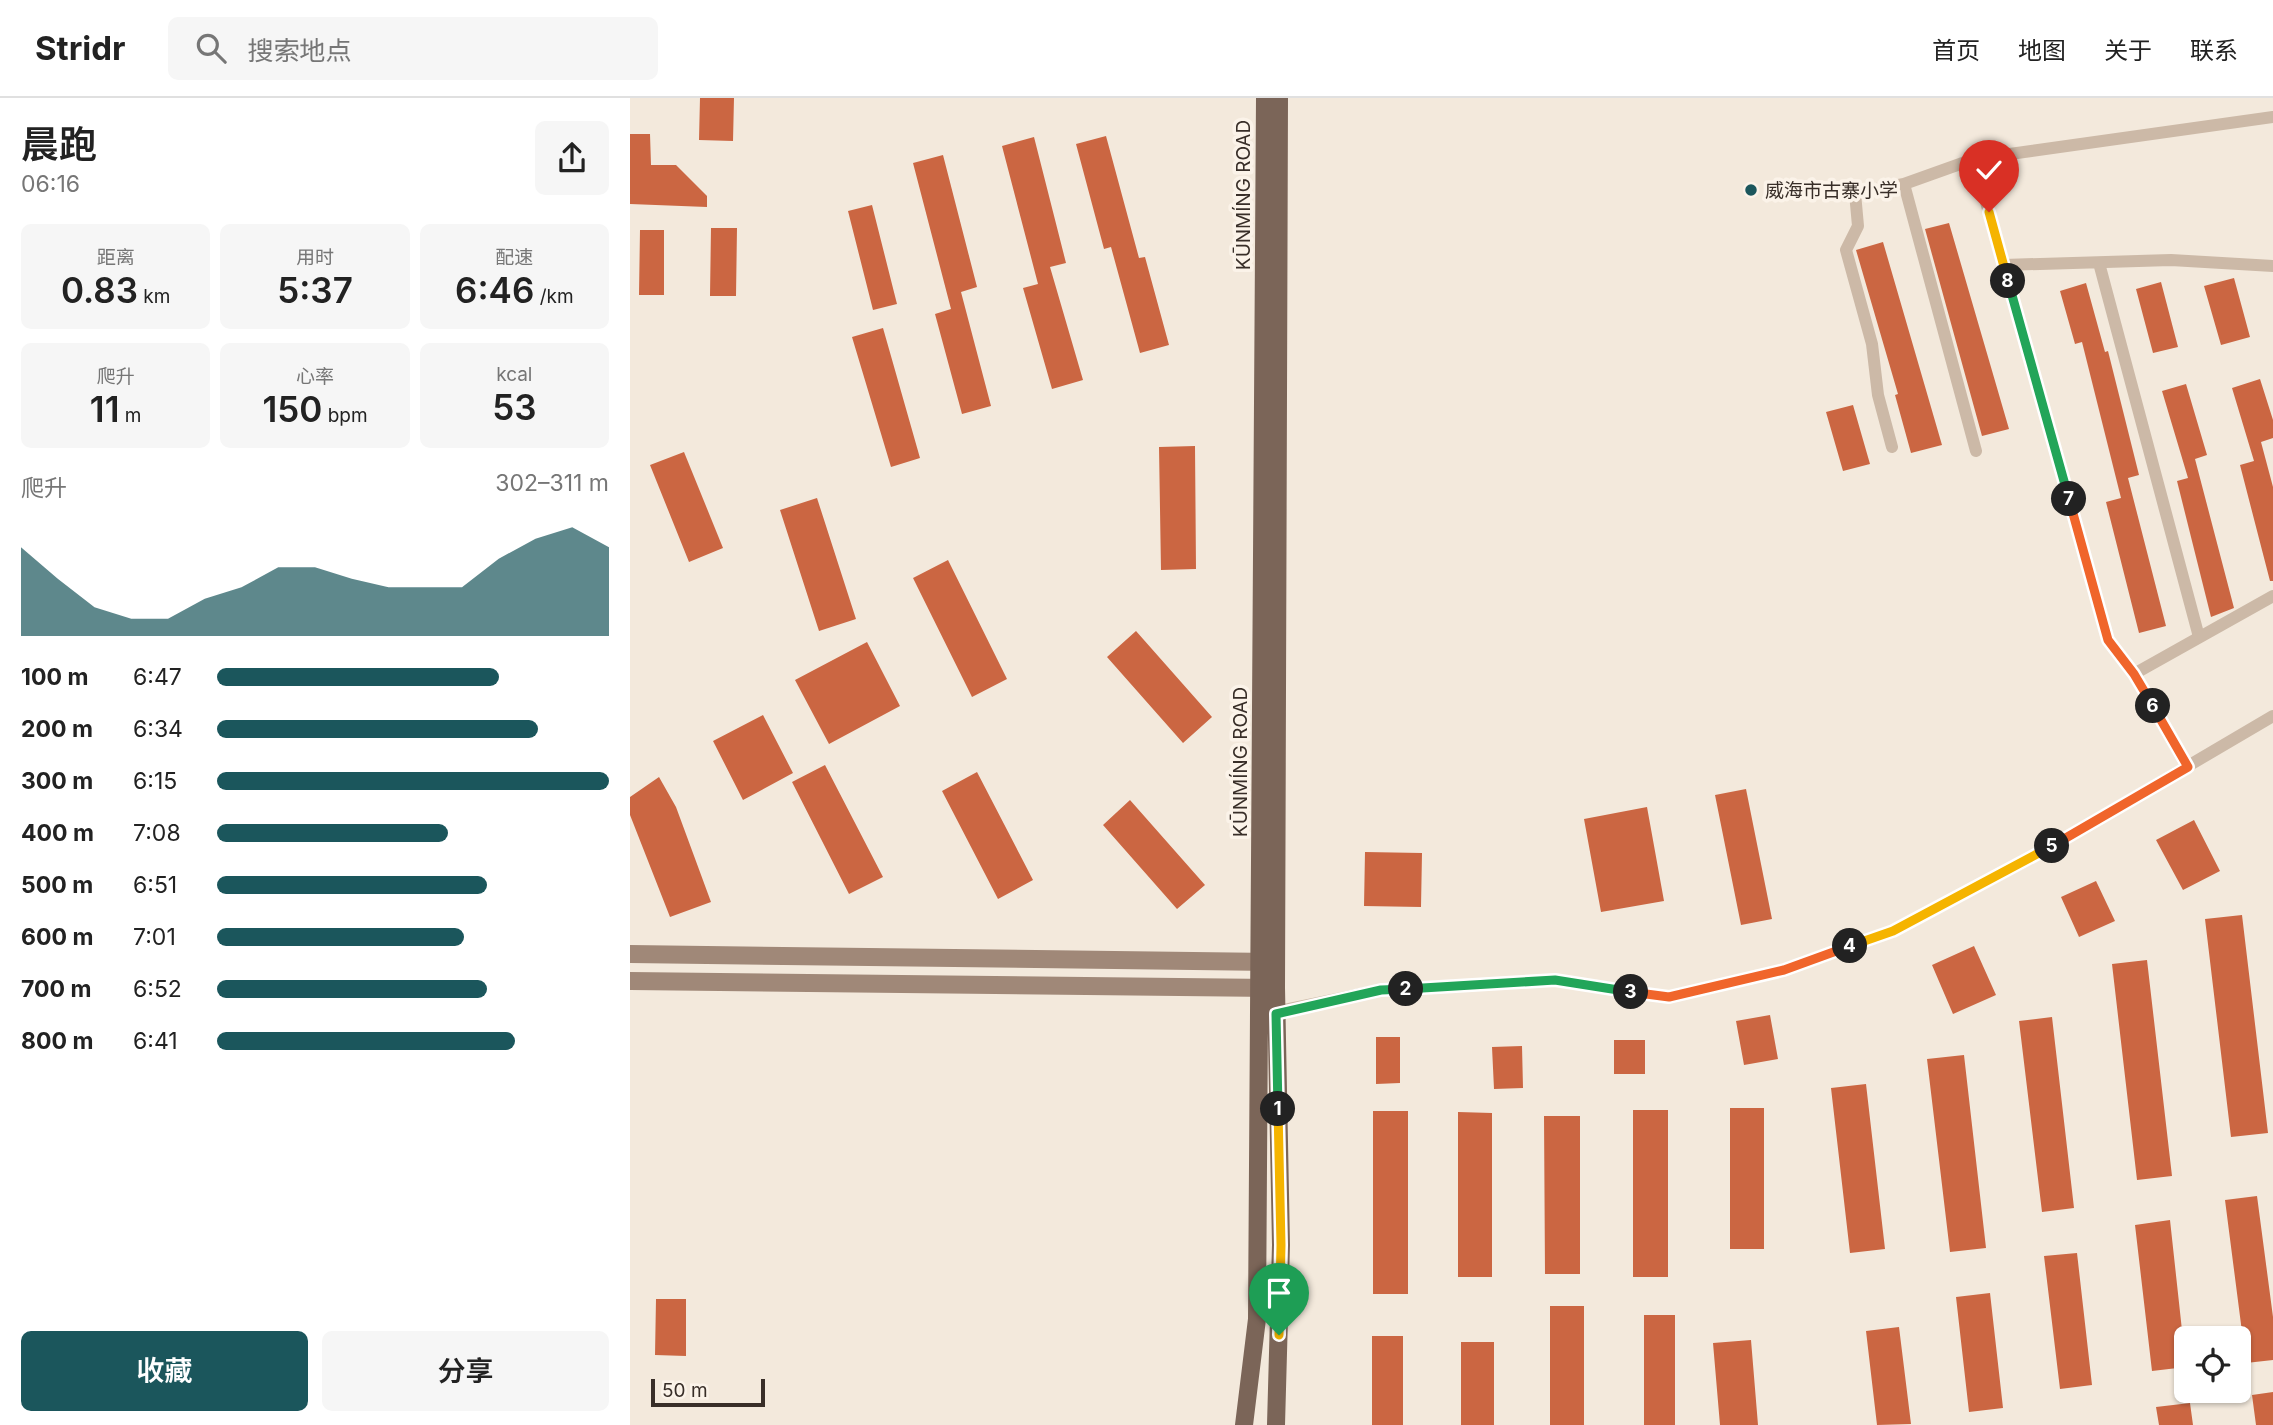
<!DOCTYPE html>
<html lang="zh">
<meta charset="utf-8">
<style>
body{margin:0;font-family:Inter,"Noto Sans SC",sans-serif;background:#f6f6f6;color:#222;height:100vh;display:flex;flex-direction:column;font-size:26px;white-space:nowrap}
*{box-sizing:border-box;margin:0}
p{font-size:23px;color:#767676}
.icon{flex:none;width:38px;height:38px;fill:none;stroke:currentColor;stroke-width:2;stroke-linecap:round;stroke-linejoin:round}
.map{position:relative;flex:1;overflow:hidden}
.details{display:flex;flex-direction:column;background:#fff;width:630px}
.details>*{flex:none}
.fabs{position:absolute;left:1544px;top:1228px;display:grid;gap:14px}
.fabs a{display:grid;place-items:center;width:77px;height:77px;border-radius:10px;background:#fff;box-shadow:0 2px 5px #0004;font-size:35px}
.scale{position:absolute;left:21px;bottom:18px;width:114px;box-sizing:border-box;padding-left:7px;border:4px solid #382e28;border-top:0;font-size:19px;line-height:24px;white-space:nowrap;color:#382e28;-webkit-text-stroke:5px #fbf3e9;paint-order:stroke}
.pin{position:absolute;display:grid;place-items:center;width:60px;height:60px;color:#fff;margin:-72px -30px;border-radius:50% 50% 50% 0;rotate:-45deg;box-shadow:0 0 7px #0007}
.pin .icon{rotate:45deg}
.km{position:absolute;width:35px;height:35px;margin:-18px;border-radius:50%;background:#222;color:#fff;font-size:19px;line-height:35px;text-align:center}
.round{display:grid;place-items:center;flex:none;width:74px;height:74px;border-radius:10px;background:#f6f6f6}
.head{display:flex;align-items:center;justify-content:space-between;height:119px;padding:0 21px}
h1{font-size:38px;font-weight:600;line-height:52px}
.figures{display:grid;grid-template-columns:repeat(3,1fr);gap:10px;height:119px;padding:7px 21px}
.figures div{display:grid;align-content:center;border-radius:10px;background:#f6f6f6;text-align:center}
.figures b{font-size:35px;font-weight:600}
.figures small{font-size:19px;font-weight:400}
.figures p{font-size:19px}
.chart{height:196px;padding:14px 21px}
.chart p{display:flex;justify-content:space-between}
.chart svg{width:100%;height:126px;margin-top:7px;fill:#1b565c;opacity:.7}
.primary-button{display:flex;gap:14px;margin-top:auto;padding:14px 21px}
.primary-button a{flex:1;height:80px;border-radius:10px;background:#1b565c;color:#fff;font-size:28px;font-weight:600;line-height:80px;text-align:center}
.primary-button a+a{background:#f6f6f6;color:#222}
ul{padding:0 21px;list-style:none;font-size:23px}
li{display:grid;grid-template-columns:112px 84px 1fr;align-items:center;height:52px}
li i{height:18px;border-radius:9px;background:#1b565c}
header{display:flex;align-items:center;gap:42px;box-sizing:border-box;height:98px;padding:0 35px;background:#fff;border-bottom:2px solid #e0e0e0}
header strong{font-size:33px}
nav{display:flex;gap:38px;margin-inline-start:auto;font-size:24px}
.search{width:490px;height:63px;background:#f6f6f6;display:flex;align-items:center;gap:18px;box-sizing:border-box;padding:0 24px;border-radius:10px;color:#767676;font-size:26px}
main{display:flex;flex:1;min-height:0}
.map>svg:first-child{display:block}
.building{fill:#cb6642}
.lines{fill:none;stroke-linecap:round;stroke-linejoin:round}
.minor{stroke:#ccb9a7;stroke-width:12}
.secondary{stroke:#a08878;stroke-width:18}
.primary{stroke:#7b6558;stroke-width:18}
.split-1-casing{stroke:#fff;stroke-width:14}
.split-2-casing{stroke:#fff;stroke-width:14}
.split-3-casing{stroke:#fff;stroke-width:14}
.split-4-casing{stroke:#fff;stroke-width:14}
.split-5-casing{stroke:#fff;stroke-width:14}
.split-6-casing{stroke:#fff;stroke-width:14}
.split-7-casing{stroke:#fff;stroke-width:14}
.split-8-casing{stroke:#fff;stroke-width:14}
.split-9-casing{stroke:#fff;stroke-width:14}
.split-1{stroke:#f5b400;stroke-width:9}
.split-2{stroke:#22a559;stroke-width:9}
.split-3{stroke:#22a559;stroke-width:9}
.split-4{stroke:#f0652b;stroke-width:9}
.split-5{stroke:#f5b400;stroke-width:9}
.split-6{stroke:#f0652b;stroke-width:9}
.split-7{stroke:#f0652b;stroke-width:9}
.split-8{stroke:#22a559;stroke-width:9}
.split-9{stroke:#f5b400;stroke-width:9}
.poi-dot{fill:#1b565c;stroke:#fbf3e9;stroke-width:2.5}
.labels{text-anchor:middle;stroke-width:7;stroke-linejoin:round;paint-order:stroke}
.poi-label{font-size:19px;fill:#382e28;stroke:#fbf3e9;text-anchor:start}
.street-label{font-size:19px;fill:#382e28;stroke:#fbf3e9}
</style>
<header>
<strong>Stridr</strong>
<div class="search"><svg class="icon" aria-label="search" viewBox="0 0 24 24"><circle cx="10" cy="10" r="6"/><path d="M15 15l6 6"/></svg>搜索地点</div>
<nav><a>首页</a><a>地图</a><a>关于</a><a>联系</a></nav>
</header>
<main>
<section class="details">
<div class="head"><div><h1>晨跑</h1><p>06:16</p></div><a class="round"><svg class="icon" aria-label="share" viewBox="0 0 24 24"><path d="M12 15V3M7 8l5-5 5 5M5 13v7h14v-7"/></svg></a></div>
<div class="figures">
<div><p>距离</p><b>0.83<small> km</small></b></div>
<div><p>用时</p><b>5:37</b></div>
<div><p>配速</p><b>6:46<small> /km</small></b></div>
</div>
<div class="figures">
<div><p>爬升</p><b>11<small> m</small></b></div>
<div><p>心率</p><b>150<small> bpm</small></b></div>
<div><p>kcal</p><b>53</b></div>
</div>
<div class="chart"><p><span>爬升</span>302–311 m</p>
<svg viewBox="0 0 160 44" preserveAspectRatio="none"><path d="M0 44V13L10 24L20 34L30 38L40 38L50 31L60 27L70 20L80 20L90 24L100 27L110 27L120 27L130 17L140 10L150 6L160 13V44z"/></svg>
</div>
<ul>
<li><b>100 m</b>6:47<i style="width:72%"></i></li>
<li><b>200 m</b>6:34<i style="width:82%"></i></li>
<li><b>300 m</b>6:15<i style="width:100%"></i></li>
<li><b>400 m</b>7:08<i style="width:59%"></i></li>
<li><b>500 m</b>6:51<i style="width:69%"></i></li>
<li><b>600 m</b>7:01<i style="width:63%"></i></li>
<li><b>700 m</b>6:52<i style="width:69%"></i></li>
<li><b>800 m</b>6:41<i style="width:76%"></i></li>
</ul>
<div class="primary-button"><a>收藏</a><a>分享</a></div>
</section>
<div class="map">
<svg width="1643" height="1327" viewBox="0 0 1643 1327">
<rect width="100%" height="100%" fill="#f3e9dc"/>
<!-- building -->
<path class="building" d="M70,0H104L103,43L69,42Z
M0,36H20L21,67H46L77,98V109L0,106Z
M476,38L509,160L515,159L539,247L510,255L481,149L474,151L446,46Z
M404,39L436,165L420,169L453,282L422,291L393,190L408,186L372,48Z
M313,57L347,189L331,194L361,308L332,316L305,216L321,211L283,65Z
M242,107L267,206L243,212L218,113Z
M1319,125L1379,331L1352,338L1295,131Z
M81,130H107L106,198H80Z
M10,132H34V197H9Z
M1253,144L1312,347L1281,355L1265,297L1268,296L1226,152Z
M1604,180L1620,239L1591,247L1574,188Z
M1531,184L1548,249L1523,255L1506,191Z
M1456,185L1475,254L1478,253L1509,377L1498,380L1536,528L1509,535L1476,404L1491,400L1452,244L1445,246L1430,193Z
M253,230L290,360L261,369L222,239Z
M1630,281L1643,322V340L1631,344L1643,389V483H1640L1610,367L1624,363L1602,290Z
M1556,286L1577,357L1565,361L1604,510L1581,519L1547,383L1558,380L1532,293Z
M1223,307L1240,366L1213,373L1196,314Z
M565,348L566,471L531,472L529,349Z
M54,354L93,450L59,464L20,367Z
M187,400L226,521L189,533L150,412Z
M318,462L377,581L342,599L283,480Z
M506,533L582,619L553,645L477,559Z
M237,544L270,608L199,646L165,582Z
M133,617L163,675L113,702L83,643Z
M195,667L253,779L219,796L162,684Z
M347,674L403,782L368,801L312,693Z
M29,679L46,709L81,804L40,819L0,717V699Z
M1116,691L1142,821L1111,827L1085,697Z
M500,702L575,787L547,811L473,727Z
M1017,709L1034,803L971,814L954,721Z
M1564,722L1590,773L1553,792L1526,742Z
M735,754L792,755L791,809L734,808Z
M1466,783L1485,823L1449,839L1431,799Z
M1612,817L1638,1035L1601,1039L1575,821Z
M1344,848L1366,897L1323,916L1302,867Z
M1517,862L1542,1078L1507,1082L1482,866Z
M1140,917L1148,961L1114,967L1106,923Z
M1422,919L1444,1110L1412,1114L1389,923Z
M746,939H770V985L746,986Z
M984,942H1015V976H984Z
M892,948L893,990L864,991L862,949Z
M1334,957L1356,1150L1320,1154L1297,961Z
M1236,986L1255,1151L1220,1155L1201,990Z
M1100,1010H1134V1151H1100Z
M1003,1012H1038V1179H1003Z
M743,1013H778V1196H743Z
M828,1014L862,1015V1179H828Z
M914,1018H950V1176H915Z
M1627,1098L1643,1219V1262L1616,1265L1595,1102Z
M1540,1122L1556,1269L1522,1273L1505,1127Z
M1447,1155L1462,1287L1430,1291L1414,1158Z
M1360,1195L1373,1310L1339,1314L1326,1199Z
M26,1201H56V1258L25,1257Z
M920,1208H954V1327H920Z
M1014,1217H1045V1327H1014Z
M1269,1229L1281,1326L1247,1327L1236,1233Z
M742,1238H773V1327H742Z
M1121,1242L1128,1327H1090L1083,1245Z
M831,1244H864V1327H831Z
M1643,1294V1327H1626L1622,1297Z
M1560,1305L1563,1327H1529L1526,1309Z"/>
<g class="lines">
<!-- minor -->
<path class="minor" d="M1344,61L1478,542L1504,576L1557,669
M1274,86L1346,353
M1469,165L1569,539
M1374,167L1541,162L1643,168
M1262,349L1248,297L1242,246L1216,152L1228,128L1225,95L1274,86L1344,61L1643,19
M1504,576L1643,498
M640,915L751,892L925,882L1039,899L1154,872L1263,833L1405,758L1643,618"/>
<!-- secondary -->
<path class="secondary" d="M0,856L643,864
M0,883L644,890"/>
<!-- primary -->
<path class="primary" d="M614,1327L627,1221L635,0
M646,1327L651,1147L646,890L649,0"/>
</g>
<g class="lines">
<!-- split-1 casing -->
<g class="split-1-casing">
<path id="split-1" d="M648,1011L651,1147L649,1237"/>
</g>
<!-- split-2 casing -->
<g class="split-2-casing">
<path id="split-2" d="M648,1011L646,916L751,892L776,891"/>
</g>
<!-- split-3 casing -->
<g class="split-3-casing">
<path id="split-3" d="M776,891L925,882L1001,894"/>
</g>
<!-- split-4 casing -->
<g class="split-4-casing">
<path id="split-4" d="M1001,894L1039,899L1154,872L1220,848"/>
</g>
<!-- split-5 casing -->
<g class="split-5-casing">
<path id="split-5" d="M1220,848L1263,833L1422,748"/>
</g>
<!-- split-6 casing -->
<g class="split-6-casing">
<path id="split-6" d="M1422,748L1558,669L1523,608"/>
</g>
<!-- split-7 casing -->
<g class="split-7-casing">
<path id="split-7" d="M1439,401L1478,542L1504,576L1523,608"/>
</g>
<!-- split-8 casing -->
<g class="split-8-casing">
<path id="split-8" d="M1378,183L1439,401"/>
</g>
<!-- split-9 casing -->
<g class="split-9-casing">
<path id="split-9" d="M1359,114L1378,183"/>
</g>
<!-- split-1 -->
<use href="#split-1" class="split-1"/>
<!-- split-2 -->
<use href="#split-2" class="split-2"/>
<!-- split-3 -->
<use href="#split-3" class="split-3"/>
<!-- split-4 -->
<use href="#split-4" class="split-4"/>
<!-- split-5 -->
<use href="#split-5" class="split-5"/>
<!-- split-6 -->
<use href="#split-6" class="split-6"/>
<!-- split-7 -->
<use href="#split-7" class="split-7"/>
<!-- split-8 -->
<use href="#split-8" class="split-8"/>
<!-- split-9 -->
<use href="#split-9" class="split-9"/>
</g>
<!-- markers -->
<circle class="poi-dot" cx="1121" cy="92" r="7"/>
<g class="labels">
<!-- poi labels -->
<g class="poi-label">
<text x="1135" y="99">威海市古寨小学</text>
</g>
<!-- street labels -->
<g class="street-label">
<text transform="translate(613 97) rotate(-90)" y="7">KŪNMÍNG ROAD</text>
<text transform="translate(610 664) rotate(-90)" y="7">KŪNMÍNG ROAD</text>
</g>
</g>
</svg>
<div class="fabs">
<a><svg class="icon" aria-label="locate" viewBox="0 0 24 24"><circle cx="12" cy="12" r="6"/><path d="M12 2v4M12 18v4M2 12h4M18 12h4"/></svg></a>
</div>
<div class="scale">50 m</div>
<div class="pin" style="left:649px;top:1237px;background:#1e9e55"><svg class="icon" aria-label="arrive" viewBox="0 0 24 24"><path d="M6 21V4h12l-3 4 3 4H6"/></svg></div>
<div class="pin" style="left:1359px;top:114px;background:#d93025"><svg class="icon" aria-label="check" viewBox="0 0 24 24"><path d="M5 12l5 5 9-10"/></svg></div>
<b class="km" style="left:648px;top:1011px">1</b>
<b class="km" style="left:776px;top:891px">2</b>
<b class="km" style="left:1001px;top:894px">3</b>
<b class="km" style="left:1220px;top:848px">4</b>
<b class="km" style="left:1422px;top:748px">5</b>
<b class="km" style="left:1523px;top:608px">6</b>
<b class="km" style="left:1439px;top:401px">7</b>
<b class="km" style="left:1378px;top:183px">8</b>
</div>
</main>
